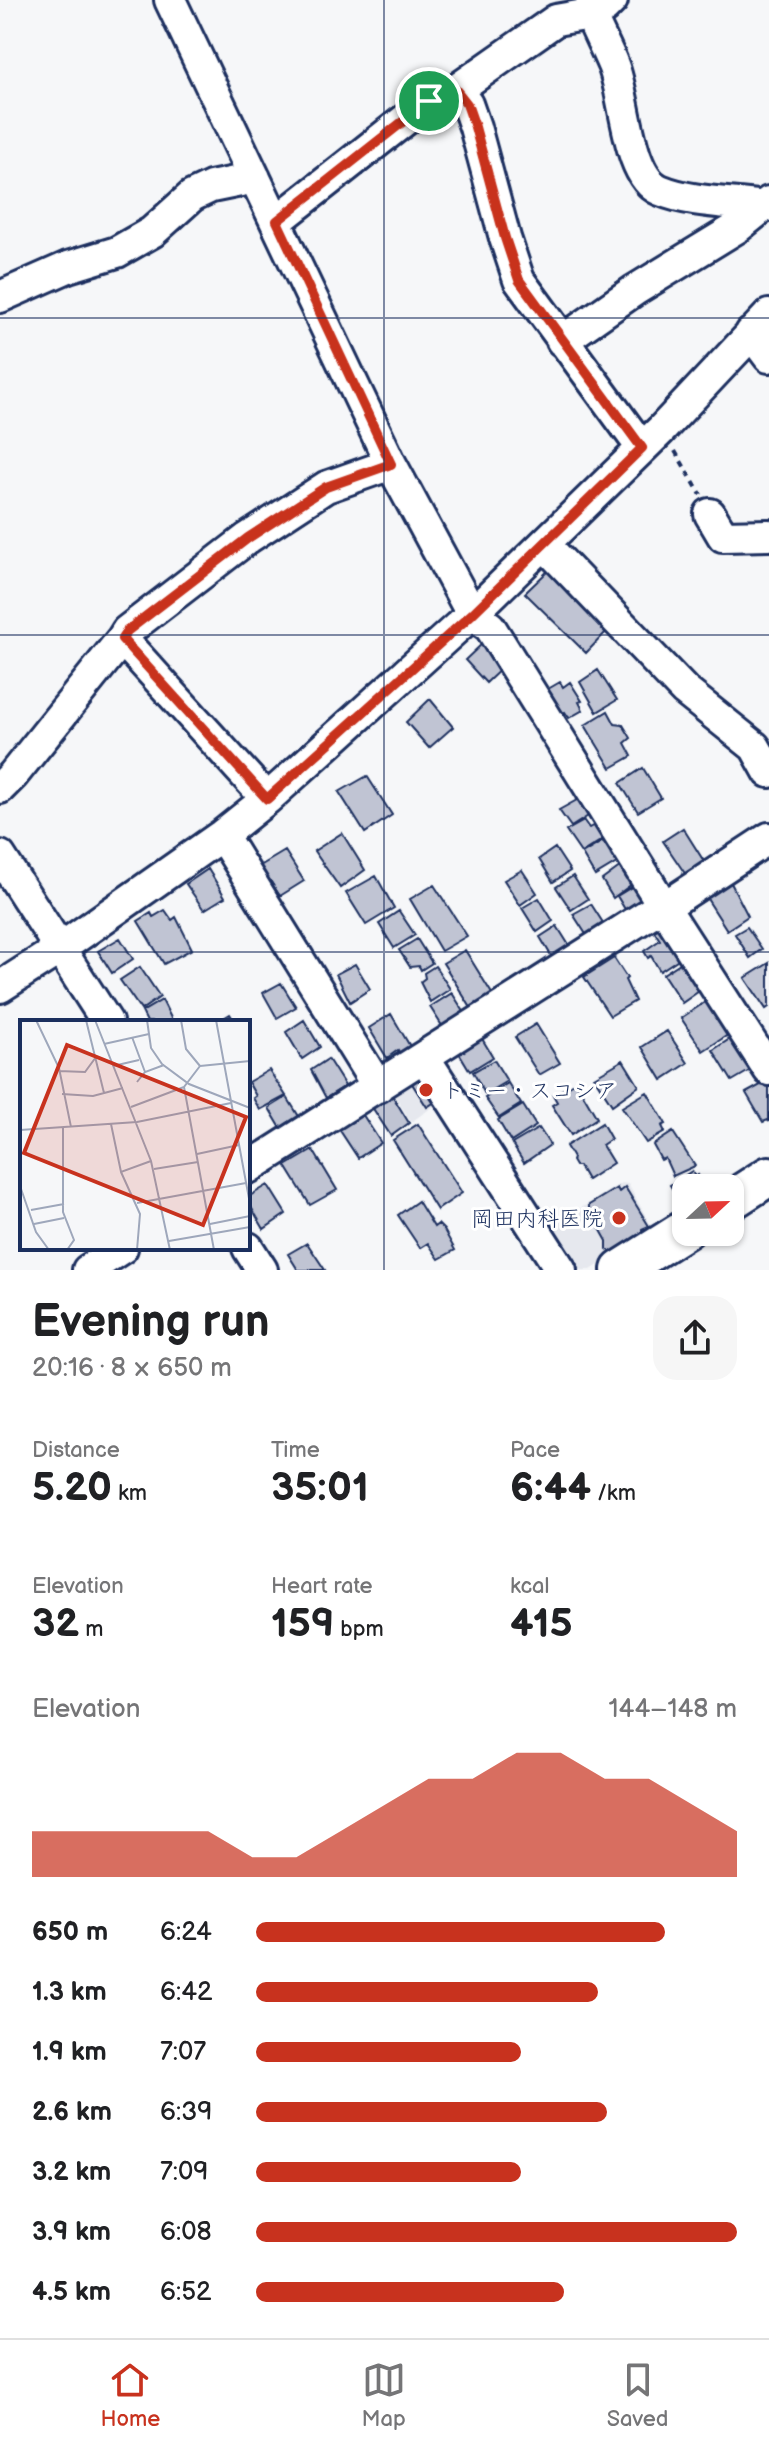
<!DOCTYPE html>
<meta charset="utf-8">
<style>
body{margin:0;font-family:"Balsamiq Sans","Klee One",sans-serif;background:#f6f6f6;color:#202124;height:100vh;display:flex;flex-direction:column;font-size:30px;white-space:nowrap}
*{box-sizing:border-box;margin:0}
p{font-size:26px;color:#757577}
.icon{flex:none;width:44px;height:44px;fill:none;stroke:currentColor;stroke-width:2;stroke-linecap:round;stroke-linejoin:round}
.map{position:relative;height:1270px;overflow:hidden}
.details{display:flex;flex-direction:column;background:#fff;flex:1}
.details>*{flex:none}
.needle{width:52px;rotate:68deg}
.buttons{position:absolute;left:672px;top:1174px;display:grid;gap:16px}
.buttons a{display:grid;place-items:center;width:72px;height:72px;border-radius:16px;background:#fff;box-shadow:0 2px 6px #0004;font-size:40px}
.pin{position:absolute;display:grid;place-items:center;width:68px;height:68px;color:#fff;margin:-34px;border:4px solid #fff;border-radius:50%;box-shadow:0 2px 8px #0007}
.round{display:grid;place-items:center;flex:none;width:84px;height:84px;border-radius:24px;background:#f6f6f6}
.overview{display:flex;align-items:center;justify-content:space-between;height:136px;padding:0 32px}
h1{font-size:44px;font-weight:800;line-height:60px}
.figures{display:grid;grid-template-columns:repeat(3,1fr);gap:12px;height:136px;padding:8px 32px}
.figures div{display:grid;align-content:center}
.figures b{font-size:40px;font-weight:800}
.figures small{font-size:22px;font-weight:400}
.figures p{font-size:22px}
.chart{height:224px;padding:16px 32px}
.chart p{display:flex;justify-content:space-between}
.chart svg{width:100%;height:144px;margin-top:8px;fill:#c8321e;opacity:.7}
ul{padding:0 32px;list-style:none;font-size:26px}
li{display:grid;grid-template-columns:128px 96px 1fr;align-items:center;height:60px}
li i{height:20px;border-radius:10px;background:#c8321e}
.tabs{display:flex;justify-content:space-around;align-items:center;height:112px;border-top:2px solid #e0e0e0;background:#fff;font-size:22px;color:#757577}
.tabs a{display:grid;justify-items:center;gap:4px}
.tabs .active{color:#c8321e}
.map>svg:first-child{display:block}
.built{fill:#e6e8ee}
.building{fill:#c0c4d3;stroke:#1b2f5e;stroke-width:2}
.lines{fill:none;stroke-linecap:round;stroke-linejoin:round}
.minor-casing{stroke:#1b2f5e;stroke-width:36}
.major-casing{stroke:#1b2f5e;stroke-width:44}
.path{stroke:#1b2f5e;stroke-width:4;stroke-dasharray:6 6;stroke-linecap:butt}
.minor{stroke:#fff;stroke-width:30}
.major{stroke:#fff;stroke-width:38}
.route-casing{stroke:#fff;stroke-width:16}
.route{stroke:#c8321e;stroke-width:10}
.grid{fill:none;stroke:#1b2f5e;stroke-width:2;stroke-opacity:0.55}
.poi-dot{fill:#c8321e;stroke:#fff;stroke-width:3}
.labels{text-anchor:middle;stroke-width:6;stroke-linejoin:round;paint-order:stroke}
.poi-label{font-size:22px;fill:#1b2f5e;stroke:#fff;text-anchor:start}
.inset-road{fill:none;stroke:#9ea7bb;stroke-width:2}
.view{fill:#c8321e;fill-opacity:0.15;stroke:#c8321e;stroke-width:4}
.inset-edge{fill:none;stroke:#1b2f5e;stroke-width:4}
</style>
<div class="map">
<svg width="769" height="1270" viewBox="0 0 769 1270">
<rect width="100%" height="100%" fill="#f6f7f9"/>
<filter id="ink" filterUnits="userSpaceOnUse"><feTurbulence type="fractalNoise" baseFrequency=".0125" numOctaves="2"/><feDisplacementMap in="SourceGraphic" scale="16" xChannelSelector="R" yChannelSelector="G"/><feConvolveMatrix kernelMatrix="1 2 1 2 8 2 1 2 1" color-interpolation-filters="sRGB"/></filter>
<g filter="url(#ink)">
<!-- built -->
<path class="built" d="M427,1070L444,1099L411,1122L392,1091Z
M621,1183L628,1184L653,1229L591,1270H566L543,1232Z"/>
<!-- building -->
<path class="building" d="M550,569L609,629L586,653L525,593Z
M484,642L504,666L486,683L465,660Z
M598,670L617,700L597,712L580,682Z
M560,682L563,687L570,682L582,701L579,702L583,710L569,718L565,712L562,713L548,689Z
M430,699L453,727L429,748L406,722Z
M608,711L615,724L623,725L631,738L625,743L632,756L611,768L585,725Z
M643,768L661,798L638,812L620,783Z
M367,776L392,815L365,833L339,792Z
M586,795L596,811L571,827L559,810Z
M584,821L589,828L596,824L605,838L581,853L566,831Z
M683,828L705,863L686,875L663,841Z
M342,833L365,870L340,888L314,851Z
M605,840L620,861L595,876L582,854Z
M555,848L570,871L553,882L539,859Z
M285,851L304,881L280,896L260,866Z
M621,866L636,881L613,898L602,880Z
M208,869L225,897L204,910L186,884Z
M522,870L537,893L520,905L504,880Z
M376,876L394,908L366,925L346,893Z
M573,876L588,899L571,910L556,887Z
M729,879L748,916L727,930L704,894Z
M640,882L652,902L629,916L617,896Z
M434,885L467,936L441,951L410,899Z
M539,898L553,921L537,932L522,908Z
M591,904L607,929L589,939L573,914Z
M165,910L172,920L176,917L192,949L164,964L138,921L151,913L153,917Z
M399,911L415,935L394,948L379,924Z
M665,925L683,956L660,971L651,956L648,958L644,951L660,940L654,931Z
M557,926L572,950L555,962L540,937Z
M747,927L762,949L750,958L735,934Z
M120,938L133,959L112,973L98,951Z
M417,939L432,963L421,970L419,966L410,967L399,950Z
M465,950L494,997L473,1011L443,963Z
M614,958L627,978L625,980L635,1001L610,1016L584,977Z
M685,960L702,989L682,1003L663,974Z
M769,963V1007L766,1009L745,978Z
M355,964L370,989L350,1002L336,974Z
M435,966L450,989L430,1002L420,982L425,978L424,973Z
M140,967L160,997L141,1010L120,980Z
M281,983L296,1007L277,1018L263,993Z
M452,993L468,1018L446,1032L430,1007Z
M713,997L734,1031L703,1051L681,1018Z
M162,1000L173,1022H147L142,1012Z
M230,1014L235,1022H217Z
M391,1014L411,1048L401,1056L398,1050L387,1058L369,1028Z
M304,1020L320,1047L302,1059L286,1032Z
M536,1024L560,1063L539,1075L515,1037Z
M667,1031L688,1063L662,1080L642,1047Z
M736,1035L756,1067L732,1081L713,1050Z
M481,1037L493,1057L470,1071L458,1051Z
M328,1059L345,1086L326,1098L311,1070Z
M494,1060L507,1081L485,1094L473,1072Z
M623,1060L639,1086L612,1105L594,1077Z
M269,1070L286,1096L260,1110L253,1098L256,1096L248,1082Z
M425,1071L441,1098L427,1107L411,1082Z
M576,1082L597,1118L571,1135L552,1105L557,1102L553,1095Z
M766,1082L769,1087V1122L768,1120L763,1122L746,1093Z
M508,1083L521,1104L499,1118L485,1098Z
M647,1092L666,1124L662,1126L665,1132L646,1143L622,1107Z
M392,1095L409,1123L391,1136L372,1107Z
M287,1097L303,1123L285,1135L269,1108Z
M523,1105L536,1126L511,1142L498,1120Z
M361,1112L381,1143L358,1158L337,1126Z
M602,1123L611,1139L602,1145L613,1163L587,1180L579,1166H575L572,1161L573,1158L566,1146Z
M418,1124L462,1193L437,1210L393,1140Z
M539,1128L550,1145L524,1163L512,1144Z
M673,1132L695,1166L673,1176L665,1158L661,1160L653,1145Z
M313,1150L337,1190L310,1205L286,1166Z
M692,1171L695,1177L698,1175L706,1188H686L684,1207L670,1185Z
M268,1185L286,1214L264,1229L248,1202V1197Z
M625,1187L649,1226L642,1229V1235L613,1253L607,1249V1241L589,1209V1205L617,1188L619,1192Z
M418,1201L434,1227L438,1224L444,1230L455,1250L439,1259L428,1243L420,1248L398,1215Z
M307,1243L325,1270H298L288,1254Z"/>
<g class="lines">
<!-- minor casing -->
<g class="minor-casing">
<path id="minor" d="M170,0L391,464L472,614L490,627L664,907L769,1070
M590,14C597,31 606,48 613,65C626,97 627,176 660,190C691,203 732,202 765,207
M456,90L467,104L475,127L505,238L519,280L642,448
M277,221L429,101L456,90L556,20L590,14L604,8L612,0
M0,297L68,267L117,252L152,232L192,196L211,187L255,178
M751,333L769,357
M562,341L635,290L738,227L769,202
M710,514L723,536L769,535
M544,544L685,691L755,747L769,772
M0,788L13,775L122,639
M267,799L122,639L127,631L248,538L326,487L391,464
M222,835L378,1087
M0,856L107,1022
M0,987L61,948L222,835L267,799L472,614L661,430L769,315
M424,1057L561,1270
M248,1168L655,910L664,907L769,838
M248,1248L262,1270
M88,1270L122,1248"/>
</g>
<!-- major casing -->
<g class="major-casing">
<path id="major" d="M730,1201L769,1176
M621,1270L686,1229"/>
</g>
<!-- path -->
<path class="path" d="M675,451L701,495"/>
<!-- minor -->
<use href="#minor" class="minor"/>
<!-- major -->
<use href="#major" class="major"/>
</g>
</g>
<g class="lines" filter="url(#ink)">
<!-- route casing -->
<g class="route-casing">
<path id="route" d="M456,90L467,104L475,127L505,238L519,280L642,448L472,614L267,799L122,639L127,631L248,538L326,487L391,464L277,221L429,101Z"/>
</g>
<!-- route -->
<use href="#route" class="route"/>
</g>
<!-- grid -->
<path class="grid" d="M384,0V1270M0,318H769M0,635H769M0,952H769"/>
<!-- markers -->
<g class="poi-dot">
<circle cx="426" cy="1090" r="8"/>
<circle cx="619" cy="1218" r="8"/>
</g>
<g class="labels">
<!-- poi labels -->
<g class="poi-label">
<text x="442" y="1098">トミー・スコシア</text>
<text x="603" y="1226" text-anchor="end">岡田内科医院</text>
</g>
</g>
<!-- overview -->
<g transform="translate(20 1020)">
<rect width="230" height="230" fill="#f6f7f9"/>
<path class="inset-road" d="M16,0L39,48L51,107M66,0L84,73M75,0L131,141L150,230M127,0L131,28L142,44L169,64L230,88M161,0L166,29L180,46M196,0L230,184M112,17L125,52M84,24L129,14M93,46L119,40M180,46L164,67L194,230M180,46L230,41M39,51L65,52L76,37M117,62L125,52L144,45M42,74L73,76L103,68M111,87L164,67M91,104L101,152L131,141M43,107V192L54,220L47,230M0,110L117,102L211,83M177,134L219,125M134,149L178,142M101,152L120,194L117,230M0,166L16,212L29,230M117,183L226,163M11,190L44,184M14,204L44,198M190,204L230,196M149,221L230,207"/>
<path class="view" d="M47,25L226,97L183,205L4,133Z"/>
<rect width="230" height="230" class="inset-edge"/>
</g>
</svg>
<div class="buttons">
<a><svg class="needle" viewBox="-14 -14 28 28"><path d="M0-13l5 13h-10z" fill="#e53935"/><path d="M0 13l5-13h-10z" fill="#757577"/></svg></a>
</div>
<div class="pin" style="left:429px;top:101px;background:#1e9e55"><svg class="icon" aria-label="arrive" viewBox="0 0 24 24"><path d="M6 21V4h12l-3 4 3 4H6"/></svg></div>
</div>
<section class="details">
<div class="overview"><div><h1>Evening run</h1><p>20:16 · 8 × 650 m</p></div><a class="round"><svg class="icon" aria-label="share" viewBox="0 0 24 24"><path d="M12 15V3M7 8l5-5 5 5M5 13v7h14v-7"/></svg></a></div>
<div class="figures">
<div><p>Distance</p><b>5.20<small> km</small></b></div>
<div><p>Time</p><b>35:01</b></div>
<div><p>Pace</p><b>6:44<small> /km</small></b></div>
</div>
<div class="figures">
<div><p>Elevation</p><b>32<small> m</small></b></div>
<div><p>Heart rate</p><b>159<small> bpm</small></b></div>
<div><p>kcal</p><b>415</b></div>
</div>
<div class="chart"><p><span>Elevation</span>144–148 m</p>
<svg viewBox="0 0 160 44" preserveAspectRatio="none"><path d="M0 44V30L10 30L20 30L30 30L40 30L50 38L60 38L70 30L80 22L90 14L100 14L110 6L120 6L130 14L140 14L150 22L160 30V44z"/></svg>
</div>
<ul>
<li><b>650 m</b>6:24<i style="width:85%"></i></li>
<li><b>1.3 km</b>6:42<i style="width:71%"></i></li>
<li><b>1.9 km</b>7:07<i style="width:55%"></i></li>
<li><b>2.6 km</b>6:39<i style="width:73%"></i></li>
<li><b>3.2 km</b>7:09<i style="width:55%"></i></li>
<li><b>3.9 km</b>6:08<i style="width:100%"></i></li>
<li><b>4.5 km</b>6:52<i style="width:64%"></i></li>
</ul>
</section>
<nav class="tabs">
<a class="active"><svg class="icon" aria-label="home" viewBox="0 0 24 24"><path d="M3 11l9-7 9 7M6 9v11h12V9"/></svg>Home</a>
<a><svg class="icon" aria-label="map" viewBox="0 0 24 24"><path d="M3 6l6-2 6 2 6-2v14l-6 2-6-2-6 2zM9 4v14M15 6v14"/></svg>Map</a>
<a><svg class="icon" aria-label="saved" viewBox="0 0 24 24"><path d="M7 4h10v16l-5-4-5 4z"/></svg>Saved</a>
</nav>
